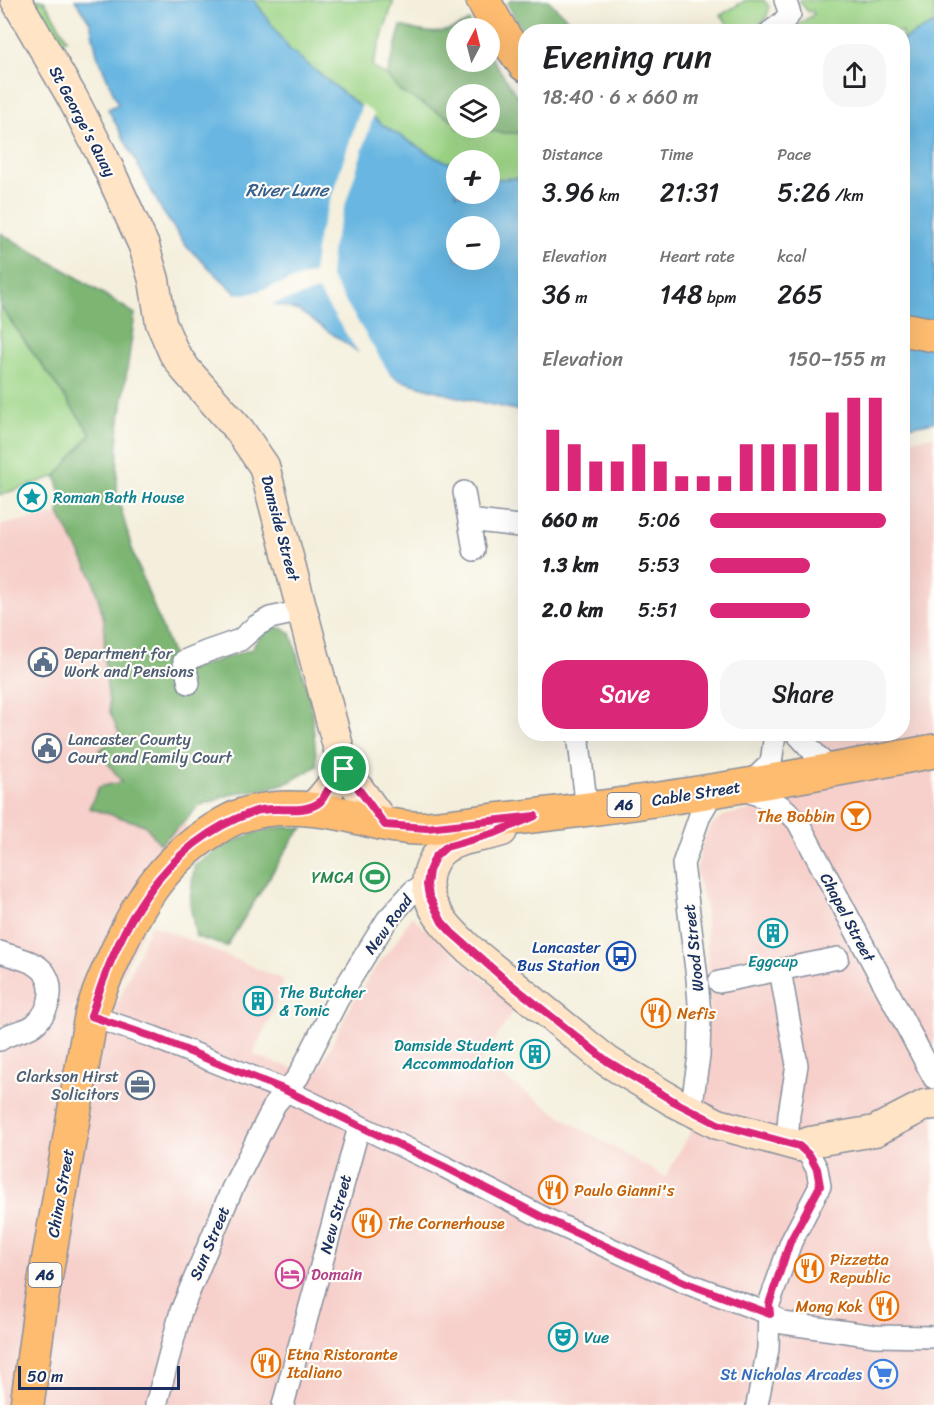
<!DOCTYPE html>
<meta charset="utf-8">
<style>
body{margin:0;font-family:Sriracha,sans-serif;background:#f6f6f6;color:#202124;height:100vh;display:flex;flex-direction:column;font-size:22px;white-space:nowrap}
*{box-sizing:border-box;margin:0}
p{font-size:20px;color:#757577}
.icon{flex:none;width:33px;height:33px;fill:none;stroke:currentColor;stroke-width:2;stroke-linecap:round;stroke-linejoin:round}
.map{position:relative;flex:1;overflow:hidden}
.details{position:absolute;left:518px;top:24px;width:392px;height:717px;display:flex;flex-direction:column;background:#fff;border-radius:24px;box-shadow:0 6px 24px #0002}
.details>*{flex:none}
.needle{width:39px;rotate:7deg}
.tools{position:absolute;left:446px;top:18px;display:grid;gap:12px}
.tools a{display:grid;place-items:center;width:54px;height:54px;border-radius:50%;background:#fff;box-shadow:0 6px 24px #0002;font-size:30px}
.scale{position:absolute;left:18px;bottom:15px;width:162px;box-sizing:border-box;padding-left:6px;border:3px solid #1b2f5e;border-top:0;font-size:16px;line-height:21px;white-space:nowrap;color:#1b2f5e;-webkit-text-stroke:4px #fdfcf7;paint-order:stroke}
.pin{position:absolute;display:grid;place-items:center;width:51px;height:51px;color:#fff;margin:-26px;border:3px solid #fff;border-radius:50%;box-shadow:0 2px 6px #0007}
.round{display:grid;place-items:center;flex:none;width:63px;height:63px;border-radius:24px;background:#f6f6f6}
.head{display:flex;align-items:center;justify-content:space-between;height:102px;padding:0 24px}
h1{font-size:33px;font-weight:600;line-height:45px}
.metrics{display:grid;grid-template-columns:repeat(3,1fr);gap:9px;height:102px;padding:6px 24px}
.metrics div{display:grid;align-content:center}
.metrics b{font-size:26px;font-weight:600}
.metrics small{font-size:16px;font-weight:400}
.metrics p{font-size:16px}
.chart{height:168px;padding:12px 24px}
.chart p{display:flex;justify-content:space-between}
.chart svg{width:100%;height:108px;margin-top:6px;stroke:#db2777;stroke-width:6}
.action{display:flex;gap:12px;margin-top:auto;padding:12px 24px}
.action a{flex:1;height:69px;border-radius:24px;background:#db2777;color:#fff;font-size:24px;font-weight:600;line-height:69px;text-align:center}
.action a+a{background:#f6f6f6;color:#202124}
ul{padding:0 24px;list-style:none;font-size:20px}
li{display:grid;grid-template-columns:96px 72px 1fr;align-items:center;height:45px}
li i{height:15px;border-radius:8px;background:#db2777}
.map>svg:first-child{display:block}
.built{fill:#f7d0cb}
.green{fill:#9cd486;stroke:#5c8272;stroke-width:1.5}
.forest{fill:#7db673;stroke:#4c7268;stroke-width:1.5}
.water{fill:#67b6e1;stroke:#4172a0;stroke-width:1.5;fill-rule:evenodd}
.pier{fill:#f4efdc}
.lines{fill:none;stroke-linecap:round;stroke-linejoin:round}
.street-casing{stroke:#888f9d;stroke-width:24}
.secondary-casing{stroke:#888f9d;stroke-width:33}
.primary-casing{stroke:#888f9d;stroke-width:36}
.street{stroke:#fff;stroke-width:21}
.secondary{stroke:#ffe4c6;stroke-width:30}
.primary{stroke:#febc70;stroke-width:33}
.route-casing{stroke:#fff;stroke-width:12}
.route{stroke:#db2777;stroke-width:8}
.labels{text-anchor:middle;stroke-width:4.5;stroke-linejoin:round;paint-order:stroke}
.shield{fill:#fdfcf7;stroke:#5f6c8c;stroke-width:1.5}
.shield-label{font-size:15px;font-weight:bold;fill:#1b2f5e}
.street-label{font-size:16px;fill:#1b2f5e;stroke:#fdfcf7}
.culture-label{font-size:16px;fill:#0d838f;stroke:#fdfcf7;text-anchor:start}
.service-label{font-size:16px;fill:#4e5e75;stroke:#fdfcf7;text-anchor:start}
.food-label{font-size:16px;fill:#c56008;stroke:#fdfcf7;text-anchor:start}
.leisure-label{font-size:16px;fill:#27864d;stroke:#fdfcf7;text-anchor:end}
.transit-label{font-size:16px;fill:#164399;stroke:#fdfcf7;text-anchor:end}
.hotel-label{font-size:16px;fill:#b23c85;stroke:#fdfcf7;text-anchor:start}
.shop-label{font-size:16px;fill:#366cbe;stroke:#fdfcf7;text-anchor:end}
.water-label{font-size:18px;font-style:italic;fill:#365e8c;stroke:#fdfcf7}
</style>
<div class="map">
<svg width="934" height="1405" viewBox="0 0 934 1405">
<rect width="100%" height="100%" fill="#fdfcf7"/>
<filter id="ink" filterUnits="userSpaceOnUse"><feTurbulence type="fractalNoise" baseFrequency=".0167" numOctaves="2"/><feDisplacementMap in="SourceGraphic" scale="12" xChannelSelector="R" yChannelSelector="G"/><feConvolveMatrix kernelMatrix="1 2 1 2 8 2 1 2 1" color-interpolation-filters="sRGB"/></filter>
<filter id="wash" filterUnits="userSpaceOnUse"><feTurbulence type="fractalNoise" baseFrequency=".008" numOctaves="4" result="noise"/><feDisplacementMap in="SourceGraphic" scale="24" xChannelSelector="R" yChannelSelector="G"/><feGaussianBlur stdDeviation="1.35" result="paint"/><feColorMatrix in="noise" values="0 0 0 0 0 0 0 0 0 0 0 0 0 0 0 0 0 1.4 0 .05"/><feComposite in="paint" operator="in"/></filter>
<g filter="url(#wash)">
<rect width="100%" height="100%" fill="#f4efdc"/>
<!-- built -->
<path class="built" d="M934,436V1405H0V1037L11,1026H0V525L59,514L93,578L104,620L105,669L114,723L119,734L183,823L191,829L94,1034L118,1001L151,924L284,980L269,1021L253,1055L316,1076L356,996L362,991L368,977L397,941L411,916L516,1006L481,1063L570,1122L665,1177L690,1133L703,1100L710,1003L705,902L696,874L701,847L706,833L713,824L724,816L762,807L783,789L806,785L816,734H902V441Z"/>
<!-- green -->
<path class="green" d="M29,0H44L67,39L56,46Z
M254,0H394L372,67L387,76L401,92L456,122V128C480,128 501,133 525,133V178L496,179L489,176V160H456V165L436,158L384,126L289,49Z
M746,0H764L769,7C768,26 749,32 733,31L721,15Z
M799,0H934V23L902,40V32H788L814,14L812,11L808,12Z
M0,306L91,434L56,476L0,495Z"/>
<!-- forest -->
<path class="forest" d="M512,0H548L580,31L525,32V35L507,3Z
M469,21L473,28H456V62H489V54L525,108V133H502L478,128H489V94H456V122L401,92L387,76L401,26C430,35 442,36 469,21Z
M0,233L70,273L135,314L118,434L117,494L133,553L177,667L204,665L252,649C260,633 273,620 291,633L311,703L317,766L289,782L265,789L235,793L198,806L183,823L160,844L145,825L89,808L99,787L122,782L99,751L119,733L110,712L105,669L104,620L93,578L59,514L60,491L56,476L91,434L0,306Z
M284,827L303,828L293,839L227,946L196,937L190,904L194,866C221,845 249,831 284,827Z"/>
<!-- water -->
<path class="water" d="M75,0H254L289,49L384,126L436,158L456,165V194H489V176L496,179L525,178V412L458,397L399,380L299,311L236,293L187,247L163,212L108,109L118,104L97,54L90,22ZM456,226H489V260H456Z
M934,24V422L902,428V40Z"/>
<!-- pier -->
<path class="pier" d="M362,104L374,114L333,244L330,276L391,376L399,380L398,382L362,358L318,291L269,305L237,296L236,293L249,294L313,273L318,237Z"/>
</g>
<g filter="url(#ink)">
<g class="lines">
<!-- street casing -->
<g class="street-casing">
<path id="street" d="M770,32L781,24L790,14L785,0
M464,492L474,550
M469,520L519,526
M189,683L184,661L208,651L240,640L256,626L270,618L302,611
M578,734L587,810
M797,734L831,771
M749,784L771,763L775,734
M741,789C765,797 781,802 798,822L934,1078
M0,952C11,956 26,959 36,965C58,978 52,1010 34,1025C25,1032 10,1032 0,1040
M780,970L797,1065L789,1114L787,1144
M719,982L838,958
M91,1016L153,1037L285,1090L445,1167L546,1219L686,1283L770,1314L783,1323L875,1336L934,1337
M691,1110L699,1056L700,1016L697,978L683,864L700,815L714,791
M156,1405L181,1311L232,1189L275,1104L298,1077L338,999L387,920L413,891L427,885
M283,1405L359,1127
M757,1405L768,1349L769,1304L791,1242L820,1186L817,1169L810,1156L799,1146"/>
</g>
<!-- secondary casing -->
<g class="secondary-casing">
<path id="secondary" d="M16,0L72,97L104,159L144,246L154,280L161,323L174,353L186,370L240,431L264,466L344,769L385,825
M310,809C325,798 332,783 344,769
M502,831C485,837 460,837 445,848C439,852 434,859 431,866C417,900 447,928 469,949L607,1061L623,1071L675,1102L718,1124L799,1146L810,1142L875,1131L925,1105L934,1104"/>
</g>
<!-- primary casing -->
<g class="primary-casing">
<path id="primary" d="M483,0L503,35L525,65
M902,329L934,335
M27,1405L41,1303L91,1016C97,996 105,977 114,958C140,898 166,857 225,823C259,804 300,806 338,813C369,819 396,830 428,828C450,826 473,823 495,820C643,805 788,779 934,751"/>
</g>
<!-- street -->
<use href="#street" class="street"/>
<!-- secondary -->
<use href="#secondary" class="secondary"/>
<!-- primary -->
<use href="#primary" class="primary"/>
</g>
</g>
<g class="lines" filter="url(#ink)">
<!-- route casing -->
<g class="route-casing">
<path id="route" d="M344,769L385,825L427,828L535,816L495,833L446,847L435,857L429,871L427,885L429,896L442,922L452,933L502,977L607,1061L675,1102L718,1124L799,1146L810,1156L817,1169L820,1186L790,1242L769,1304L770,1314L686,1283L546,1219L445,1167L285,1090L153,1037L91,1016C118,929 161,844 253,812C274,804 302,816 320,802C324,798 326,792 330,787C334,780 339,775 344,769Z"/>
</g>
<!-- route -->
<use href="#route" class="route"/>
</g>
<!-- icons -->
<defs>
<g id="sight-ring" transform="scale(1.5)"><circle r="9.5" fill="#fdfcf7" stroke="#0f9aa8" stroke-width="1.5"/><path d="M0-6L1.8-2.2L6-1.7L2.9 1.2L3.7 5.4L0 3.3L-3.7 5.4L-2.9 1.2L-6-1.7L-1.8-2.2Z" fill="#0f9aa8"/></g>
<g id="civic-ring" transform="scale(1.5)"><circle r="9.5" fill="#fdfcf7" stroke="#5c6f8a" stroke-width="1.5"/><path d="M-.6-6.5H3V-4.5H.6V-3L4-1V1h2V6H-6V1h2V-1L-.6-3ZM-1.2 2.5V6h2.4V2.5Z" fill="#5c6f8a"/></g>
<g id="bar-ring" transform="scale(1.5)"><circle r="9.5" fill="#fdfcf7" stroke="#e8710a" stroke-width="1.5"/><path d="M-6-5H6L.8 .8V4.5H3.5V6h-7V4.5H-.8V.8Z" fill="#e8710a"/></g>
<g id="stadium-ring" transform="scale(1.5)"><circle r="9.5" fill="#fdfcf7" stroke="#2e9e5b" stroke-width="1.5"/><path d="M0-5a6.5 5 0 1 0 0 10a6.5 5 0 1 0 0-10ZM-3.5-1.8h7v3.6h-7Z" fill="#2e9e5b"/></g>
<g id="building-ring" transform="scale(1.5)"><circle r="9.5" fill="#fdfcf7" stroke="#0f9aa8" stroke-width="1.5"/><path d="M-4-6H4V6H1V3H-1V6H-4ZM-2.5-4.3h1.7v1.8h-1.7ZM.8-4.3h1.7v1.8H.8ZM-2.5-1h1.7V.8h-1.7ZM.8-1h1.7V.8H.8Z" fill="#0f9aa8"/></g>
<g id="bus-ring" transform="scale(1.5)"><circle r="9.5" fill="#fdfcf7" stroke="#1a4fb4" stroke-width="1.5"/><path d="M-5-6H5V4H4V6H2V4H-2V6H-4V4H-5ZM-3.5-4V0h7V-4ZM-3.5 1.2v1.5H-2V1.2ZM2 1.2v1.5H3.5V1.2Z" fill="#1a4fb4"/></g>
<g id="restaurant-ring" transform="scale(1.5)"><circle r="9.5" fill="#fdfcf7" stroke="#e8710a" stroke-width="1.5"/><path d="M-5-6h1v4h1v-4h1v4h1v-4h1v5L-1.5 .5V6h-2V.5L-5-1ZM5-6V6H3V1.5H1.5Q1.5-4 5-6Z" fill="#e8710a"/></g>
<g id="office-ring" transform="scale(1.5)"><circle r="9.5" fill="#fdfcf7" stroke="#5c6f8a" stroke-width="1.5"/><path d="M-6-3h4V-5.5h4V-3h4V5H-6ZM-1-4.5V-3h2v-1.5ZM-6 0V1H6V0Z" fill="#5c6f8a"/></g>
<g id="hotel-ring" transform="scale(1.5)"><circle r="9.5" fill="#fdfcf7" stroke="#d1479c" stroke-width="1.5"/><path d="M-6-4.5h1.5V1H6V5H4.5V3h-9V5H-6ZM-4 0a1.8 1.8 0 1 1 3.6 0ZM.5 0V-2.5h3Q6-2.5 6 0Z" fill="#d1479c"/></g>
<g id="theatre-ring" transform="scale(1.5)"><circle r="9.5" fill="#fdfcf7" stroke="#0f9aa8" stroke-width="1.5"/><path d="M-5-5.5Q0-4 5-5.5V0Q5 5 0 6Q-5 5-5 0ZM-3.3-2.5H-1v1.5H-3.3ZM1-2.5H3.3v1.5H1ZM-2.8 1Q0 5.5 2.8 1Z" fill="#0f9aa8"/></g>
<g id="supermarket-ring" transform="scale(1.5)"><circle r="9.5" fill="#fdfcf7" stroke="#3f7fe0" stroke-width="1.5"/><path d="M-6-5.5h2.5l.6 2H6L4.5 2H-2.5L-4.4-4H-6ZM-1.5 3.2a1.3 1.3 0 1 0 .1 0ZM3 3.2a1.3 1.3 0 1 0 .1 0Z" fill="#3f7fe0"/></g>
</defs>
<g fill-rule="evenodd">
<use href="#sight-ring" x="32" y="497"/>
<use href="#civic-ring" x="43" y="662"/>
<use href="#civic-ring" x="47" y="748"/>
<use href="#bar-ring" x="856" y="816"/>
<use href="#stadium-ring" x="375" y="877"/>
<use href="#building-ring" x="773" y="933"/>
<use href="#bus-ring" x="621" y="956"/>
<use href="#building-ring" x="258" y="1001"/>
<use href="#restaurant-ring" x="656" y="1013"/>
<use href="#building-ring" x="535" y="1054"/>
<use href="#office-ring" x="140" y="1085"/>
<use href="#restaurant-ring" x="553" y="1190"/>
<use href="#restaurant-ring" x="367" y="1223"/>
<use href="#restaurant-ring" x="809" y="1268"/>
<use href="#hotel-ring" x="290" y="1274"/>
<use href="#restaurant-ring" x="884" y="1306"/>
<use href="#theatre-ring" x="563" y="1337"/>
<use href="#restaurant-ring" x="266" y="1363"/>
<use href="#supermarket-ring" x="883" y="1374"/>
</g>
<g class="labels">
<!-- shield labels -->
<g class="shield">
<rect x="607.5" y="793" width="33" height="24" rx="4.5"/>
<rect x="28.5" y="1263" width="33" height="24" rx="4.5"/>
</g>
<g class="shield-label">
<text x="624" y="810">A6</text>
<text x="45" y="1280">A6</text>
</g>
<!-- street labels -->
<g class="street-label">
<text transform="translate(83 121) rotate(62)" y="6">St George's Quay</text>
<text transform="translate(281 528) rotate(75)" y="6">Damside Street</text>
<text transform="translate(696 793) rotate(-9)" y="6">Cable Street</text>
<text transform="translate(848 917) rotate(62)" y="6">Chapel Street</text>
<text transform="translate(388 924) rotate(-54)" y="6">New Road</text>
<text transform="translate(693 948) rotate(-96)" y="6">Wood Street</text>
<text transform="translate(60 1193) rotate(-80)" y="6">China Street</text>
<text transform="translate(335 1214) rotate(-75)" y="6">New Street</text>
<text transform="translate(209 1243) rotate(-67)" y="6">Sun Street</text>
</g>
<!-- culture labels -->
<g class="culture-label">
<text x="53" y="503">Roman Bath House</text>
<text x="773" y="967" text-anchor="middle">Eggcup</text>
<text x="279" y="998">The Butcher<tspan x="279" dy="18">&amp; Tonic</tspan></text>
<text x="514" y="1051" text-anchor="end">Damside Student<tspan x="514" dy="18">Accommodation</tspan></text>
<text x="584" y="1343">Vue</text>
</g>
<!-- service labels -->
<g class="service-label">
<text x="64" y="659">Department for<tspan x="64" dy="18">Work and Pensions</tspan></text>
<text x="68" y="745">Lancaster County<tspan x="68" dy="18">Court and Family Court</tspan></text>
<text x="119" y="1082" text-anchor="end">Clarkson Hirst<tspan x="119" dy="18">Solicitors</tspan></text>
</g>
<!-- food labels -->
<g class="food-label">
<text x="835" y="822" text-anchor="end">The Bobbin</text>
<text x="677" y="1019">Nefis</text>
<text x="574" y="1196">Paulo Gianni's</text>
<text x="388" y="1229">The Cornerhouse</text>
<text x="830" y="1265">Pizzetta<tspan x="830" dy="18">Republic</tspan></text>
<text x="863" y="1312" text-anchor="end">Mong Kok</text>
<text x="287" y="1360">Etna Ristorante<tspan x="287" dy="18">Italiano</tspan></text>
</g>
<!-- leisure labels -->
<g class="leisure-label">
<text x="354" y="883">YMCA</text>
</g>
<!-- transit labels -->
<g class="transit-label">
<text x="600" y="953">Lancaster<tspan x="600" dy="18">Bus Station</tspan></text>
</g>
<!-- hotel labels -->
<g class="hotel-label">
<text x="311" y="1280">Domain</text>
</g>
<!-- shop labels -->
<g class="shop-label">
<text x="862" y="1380">St Nicholas Arcades</text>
</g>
<!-- water labels -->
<g class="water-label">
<text x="287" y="196">River Lune</text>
</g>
</g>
</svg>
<div class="tools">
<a><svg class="needle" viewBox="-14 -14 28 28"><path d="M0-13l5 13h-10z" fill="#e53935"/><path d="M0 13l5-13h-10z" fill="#757577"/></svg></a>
<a><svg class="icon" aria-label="layers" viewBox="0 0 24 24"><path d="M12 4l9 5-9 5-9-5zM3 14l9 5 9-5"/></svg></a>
<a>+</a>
<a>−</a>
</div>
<div class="scale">50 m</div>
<div class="pin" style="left:344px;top:769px;background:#1e9e55"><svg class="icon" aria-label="arrive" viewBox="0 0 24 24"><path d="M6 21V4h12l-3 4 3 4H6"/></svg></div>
<section class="details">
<div class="head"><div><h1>Evening run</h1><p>18:40 · 6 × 660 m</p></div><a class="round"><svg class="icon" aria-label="share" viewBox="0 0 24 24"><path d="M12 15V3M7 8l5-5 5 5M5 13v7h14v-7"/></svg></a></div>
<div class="metrics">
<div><p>Distance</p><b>3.96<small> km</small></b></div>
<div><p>Time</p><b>21:31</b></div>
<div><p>Pace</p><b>5:26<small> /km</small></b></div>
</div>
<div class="metrics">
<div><p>Elevation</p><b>36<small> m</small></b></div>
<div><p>Heart rate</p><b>148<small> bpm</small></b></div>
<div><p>kcal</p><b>265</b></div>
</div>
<div class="chart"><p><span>Elevation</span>150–155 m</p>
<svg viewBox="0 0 160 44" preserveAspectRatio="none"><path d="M5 44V19M15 44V25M25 44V32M35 44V32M45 44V25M55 44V32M65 44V38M75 44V38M85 44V38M95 44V25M105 44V25M115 44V25M125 44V25M135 44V12M145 44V6M155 44V6"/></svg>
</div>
<ul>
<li><b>660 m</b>5:06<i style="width:100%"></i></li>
<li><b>1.3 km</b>5:53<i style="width:57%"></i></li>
<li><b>2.0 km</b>5:51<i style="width:57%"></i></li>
</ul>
<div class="action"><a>Save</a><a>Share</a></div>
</section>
</div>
